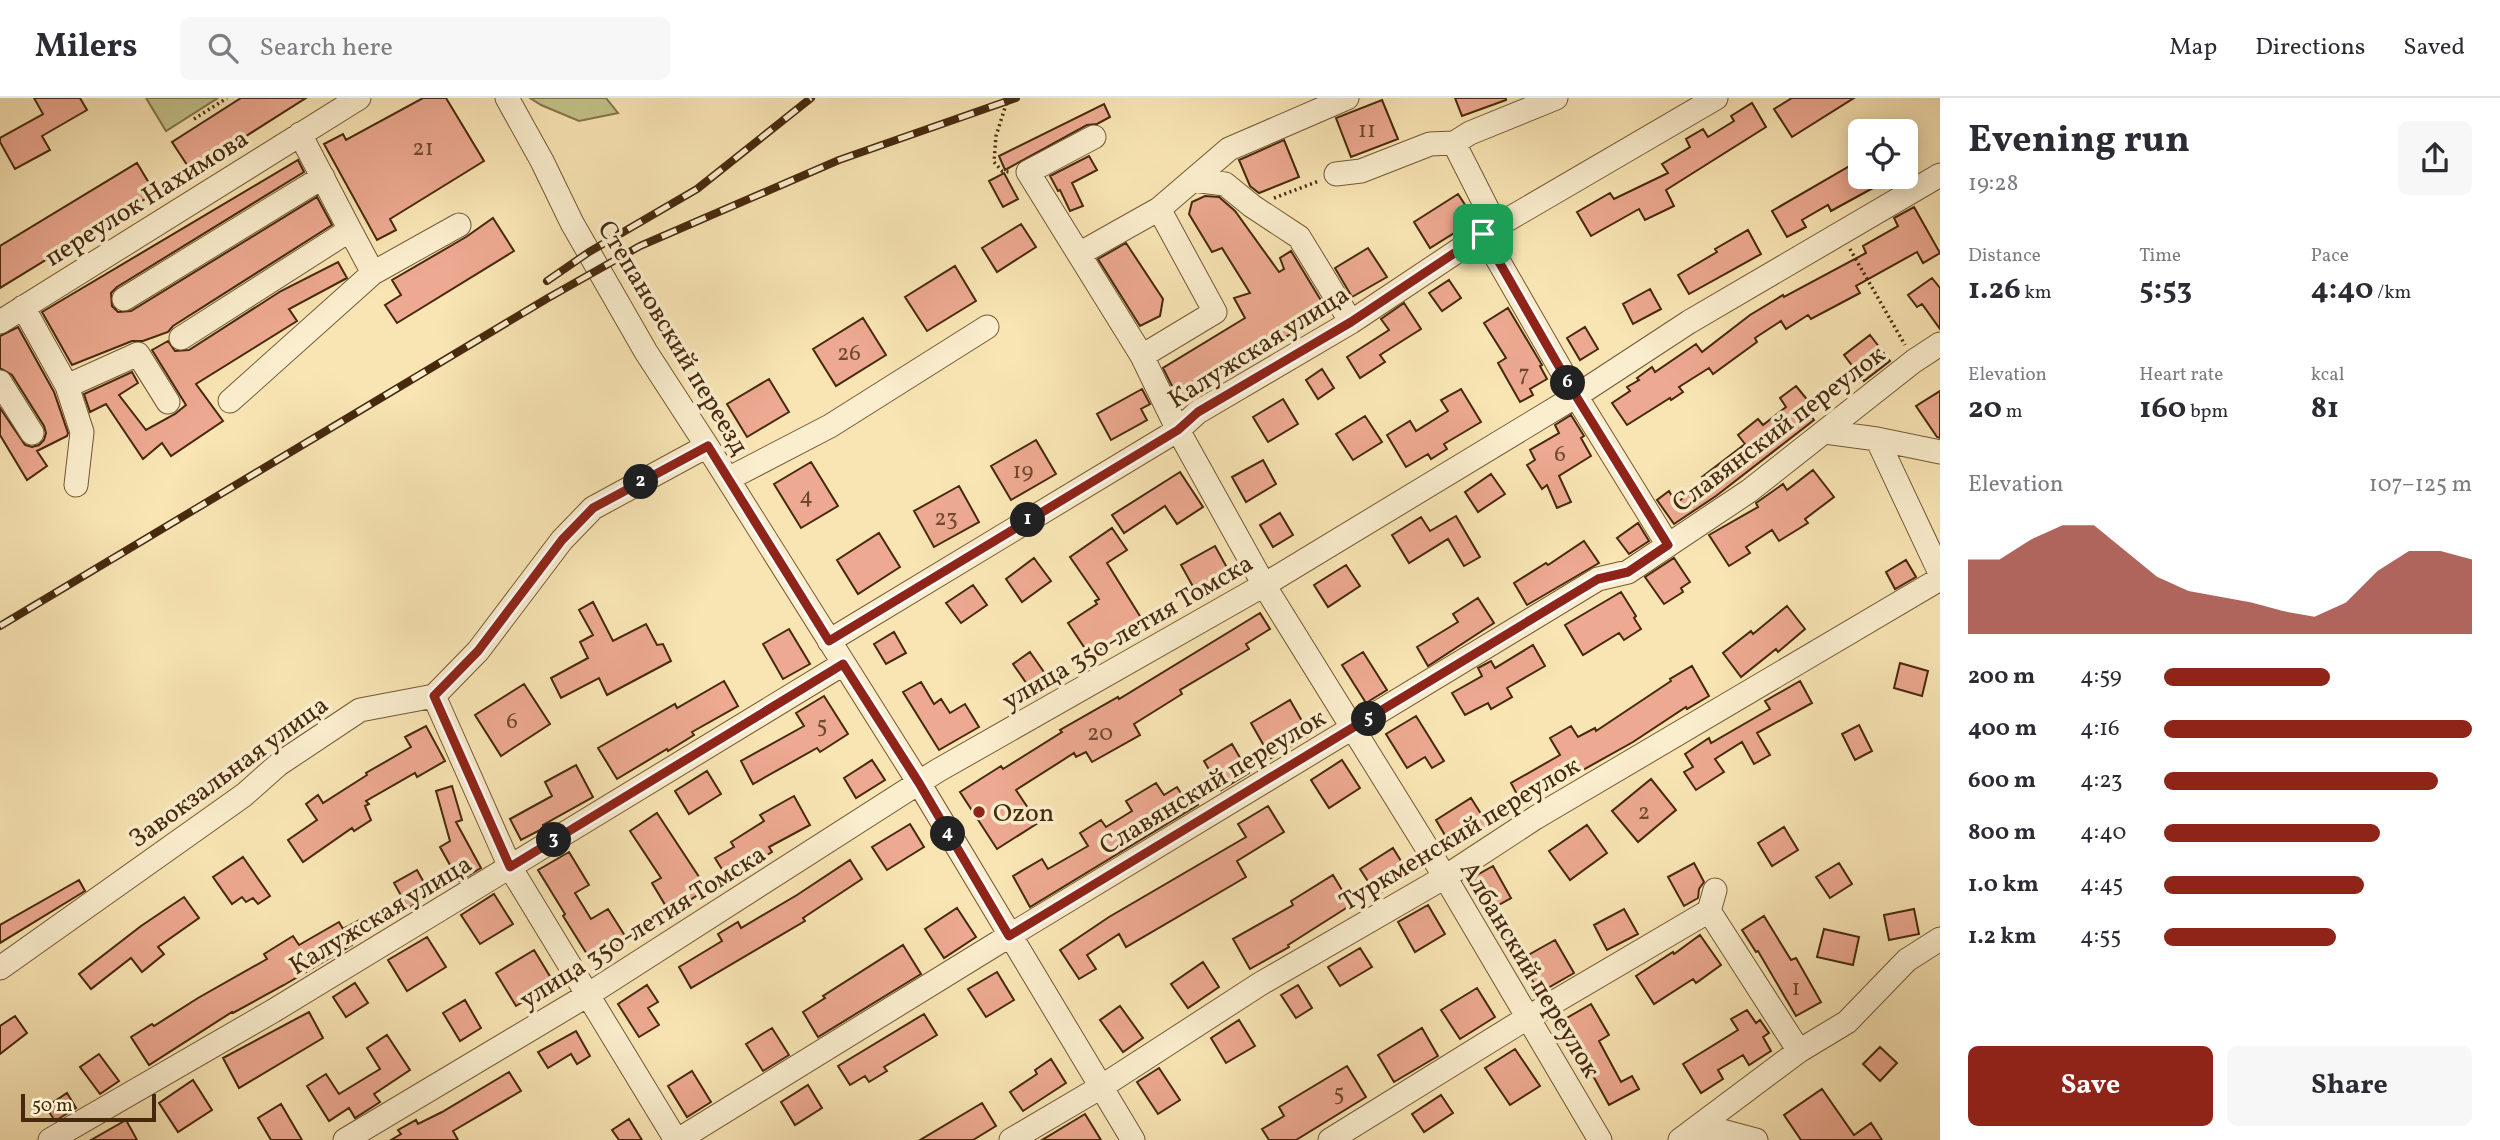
<!DOCTYPE html>
<meta charset="utf-8">
<style>
body{margin:0;font-family:Vollkorn,serif;background:#f7f7f7;color:#2b2b33;height:100vh;display:flex;flex-direction:column;font-size:26px;white-space:nowrap}
*{box-sizing:border-box;margin:0}
p{font-size:23px;color:#7c7c81}
.icon{flex:none;width:38px;height:38px;fill:none;stroke:currentColor;stroke-width:2;stroke-linecap:round;stroke-linejoin:round}
.map{position:relative;flex:1;overflow:hidden}
.details{display:flex;flex-direction:column;background:#fff;width:560px}
.details>*{flex:none}
.buttons{position:absolute;left:1848px;top:21px;display:grid;gap:14px}
.buttons a{display:grid;place-items:center;width:70px;height:70px;border-radius:10px;background:#fff;box-shadow:0 4px 18px #0003;font-size:35px}
.scale{position:absolute;left:21px;bottom:18px;width:135px;box-sizing:border-box;padding-left:7px;border:4px solid #46290c;border-top:0;font-size:19px;line-height:24px;white-space:nowrap;color:#46290c;-webkit-text-stroke:5px #fbeece;paint-order:stroke}
.pin{position:absolute;display:grid;place-items:center;width:60px;height:60px;color:#fff;margin:-30px;border-radius:14px;box-shadow:0 4px 10px #0006}
.km{position:absolute;width:35px;height:35px;margin:-18px;border-radius:50%;background:#222;color:#fff;font-size:19px;line-height:35px;text-align:center}
.round{display:grid;place-items:center;flex:none;width:74px;height:74px;border-radius:10px;background:#f7f7f7}
.summary{display:flex;align-items:center;justify-content:space-between;height:119px;padding:0 28px}
h1{font-size:38px;font-weight:700;line-height:52px}
.figures{display:grid;grid-template-columns:repeat(3,1fr);gap:10px;height:119px;padding:7px 28px}
.figures div{display:grid;align-content:center}
.figures b{font-size:30px;font-weight:700}
.figures small{font-size:19px;font-weight:400}
.figures p{font-size:19px}
.chart{height:196px;padding:14px 28px}
.chart p{display:flex;justify-content:space-between}
.chart svg{width:100%;height:126px;margin-top:7px;fill:#8f2418;opacity:.7}
.cta{display:flex;gap:14px;margin-top:auto;padding:14px 28px}
.cta a{flex:1;height:80px;border-radius:10px;background:#8f2418;color:#fff;font-size:28px;font-weight:700;line-height:80px;text-align:center}
.cta a+a{background:#f7f7f7;color:#2b2b33}
ul{padding:0 28px;list-style:none;font-size:23px}
li{display:grid;grid-template-columns:112px 84px 1fr;align-items:center;height:52px}
li i{height:18px;border-radius:9px;background:#8f2418}
header{display:flex;align-items:center;gap:42px;box-sizing:border-box;height:98px;padding:0 35px;background:#fff;border-bottom:2px solid #e1e1e2}
header strong{font-size:33px}
nav{display:flex;gap:38px;margin-inline-start:auto;font-size:24px}
.search{width:490px;height:63px;background:#f7f7f7;display:flex;align-items:center;gap:18px;box-sizing:border-box;padding:0 24px;border-radius:10px;color:#7c7c81;font-size:26px}
main{display:flex;flex:1;min-height:0}
.map>svg:first-child{display:block}
.green{fill:#c3c389;stroke:#84764a;stroke-width:2}
.building{fill:#eda991;stroke:#46290c;stroke-width:2}
.lines{fill:none;stroke-linecap:round;stroke-linejoin:round}
.minor-casing{stroke:#735836;stroke-width:25}
.path{stroke:#46290c;stroke-width:3.5;stroke-dasharray:2 3.5;stroke-linecap:butt}
.minor{stroke:#fbeece;stroke-width:23}
.rail-casing{stroke:#46290c;stroke-width:8}
.rail{stroke:#fbeece;stroke-width:5;stroke-dasharray:16;stroke-linecap:butt}
.route-casing{stroke:#fff;stroke-width:14}
.route{stroke:#8f2418;stroke-width:9}
.poi-dot{fill:#8f2418;stroke:#fbeece;stroke-width:2.5}
.labels{text-anchor:middle;stroke-width:7;stroke-linejoin:round;paint-order:stroke}
.number-label{font-size:23px;fill:#70492d}
.street-label{font-size:26px;fill:#46290c;stroke:#fbeece}
.poi-label{font-size:26px;fill:#46290c;stroke:#fbeece;text-anchor:start}
</style>
<header>
<strong>Milers</strong>
<div class="search"><svg class="icon" aria-label="search" viewBox="0 0 24 24"><circle cx="10" cy="10" r="6"/><path d="M15 15l6 6"/></svg>Search here</div>
<nav><a>Map</a><a>Directions</a><a>Saved</a></nav>
</header>
<main>
<div class="map">
<svg width="1940" height="1042" viewBox="0 0 1940 1042">
<rect width="100%" height="100%" fill="#f9e5b4"/>
<filter id="stains"><feTurbulence type="fractalNoise" baseFrequency=".00286" numOctaves="4"/><feColorMatrix values="0 0 0 0 .2 0 0 0 0 .09 0 0 0 0 .02 0 0 0 .5 -.17"/></filter>
<radialGradient id="worn" r=".72"><stop offset=".6" stop-color="#630" stop-opacity="0"/><stop offset="1" stop-color="#630" stop-opacity=".3"/></radialGradient>
<!-- green -->
<path class="green" d="M146,0H218L166,33Z
M530,0H606L618,15L579,23L541,7Z"/>
<!-- building -->
<path class="building" d="M34,0H80L87,12L42,38L50,52L15,71L0,44V40L43,16Z
M241,0H306L191,73L172,44Z
M423,0H446L484,63L390,121L396,132L377,142L324,46L343,36L346,42Z
M1455,0H1506V2L1462,18Z
M1792,0H1854L1792,39L1774,11Z
M1382,2L1398,41L1351,59L1336,20Z
M1752,5L1766,29L1666,92L1674,108L1645,122L1639,111L1591,138L1577,114L1610,95L1614,101L1668,75L1662,66L1690,49L1686,41L1703,31L1708,39L1734,23L1731,18Z
M1104,6L1110,19L1097,26L1087,27L1005,72L999,58Z
M1284,42L1299,79L1259,95L1250,88L1239,62Z
M1089,58L1097,72L1072,85L1083,108L1070,113L1060,92L1058,93L1050,78Z
M298,62L304,74L117,189L111,195L112,208L118,214L131,213L317,99L332,127L173,228L168,234L143,243H132L72,267L42,214Z
M1860,62V79H1893L1831,113L1828,107L1802,122L1806,129L1787,139L1772,113Z
M137,65L155,95L0,190V148Z
M1004,75L1018,101L1003,109L989,83Z
M1458,96L1475,122L1430,150L1414,124Z
M1205,98L1219,99L1235,113L1279,174L1284,171L1280,160L1291,153L1328,214L1179,302L1163,270L1245,220L1234,200L1250,195L1222,150L1212,154L1189,116L1192,104Z
M1914,109L1940,155L1923,165L1917,154L1856,188L1860,195L1811,221L1808,217L1786,231L1781,223L1755,240L1757,244L1713,276L1709,270L1679,289L1683,294L1671,302L1670,300L1627,327L1612,305L1630,293L1627,289L1639,282L1637,280L1652,269L1655,274L1696,246L1702,254L1750,217L1783,197L1784,199L1866,155L1863,148L1898,128L1894,120Z
M493,120L514,153L397,225L385,207L401,197L392,182L466,139Z
M1021,126L1036,149L997,174L982,150Z
M1748,132L1761,156L1689,196L1678,177L1717,154L1715,151Z
M1126,145L1163,201L1160,218L1140,228L1098,161Z
M1368,150L1387,179L1352,199L1335,170Z
M338,164L347,180L289,211L297,223L196,286L223,323L171,358L162,345L143,361L106,306L90,314L84,296L132,274L138,285L119,297L146,332L175,316L186,307L152,252L168,243L175,253L189,252L281,193Z
M955,168L976,203L927,233L905,199Z
M1932,180L1940,190V231L1922,206L1917,209L1908,197Z
M1449,182L1461,200L1442,213L1429,195Z
M1650,191L1661,211L1633,226L1623,206Z
M1404,205L1421,231L1380,257L1385,264L1360,280L1347,259L1389,232L1381,221Z
M1508,210L1542,267L1540,268L1547,281L1530,291L1533,297L1520,304L1498,265L1506,260L1484,225Z
M863,220L886,257L836,288L813,251Z
M18,229L54,294L68,335L67,338L37,353L47,368L27,382L0,337V310L25,347L32,349L39,347L44,342L46,335L44,328L12,277L0,270V238Z
M1585,229L1598,251L1580,262L1567,240Z
M1870,237L1890,263L1864,283L1844,257Z
M1322,271L1334,290L1318,301L1306,282Z
M769,281L789,314L747,339L727,306Z
M1796,288L1810,305L1804,309L1814,322L1716,398L1674,426L1657,402L1669,393L1676,405L1706,384L1702,379L1745,346L1738,337L1758,321L1763,327L1786,309L1780,300Z
M1142,291L1150,306L1141,311L1147,322L1111,342L1097,316Z
M1461,291L1481,324L1444,346L1447,351L1431,361L1428,356L1406,369L1387,337L1410,323L1416,333L1448,313L1441,302Z
M1940,293V340L1937,339L1916,308Z
M1283,301L1298,326L1268,344L1253,319Z
M1571,317L1584,338L1581,340L1591,358L1559,378L1571,404L1557,410L1547,387L1542,391L1527,367L1535,362L1530,352L1559,335L1555,327Z
M1365,318L1382,344L1353,362L1336,336Z
M1036,342L1056,376L1011,402L991,368Z
M1263,362L1276,386L1246,404L1232,379Z
M811,364L838,408L801,430L774,386Z
M1813,372L1834,399L1805,421L1808,425L1779,443L1772,432L1746,449L1750,455L1729,468L1709,437L1758,409L1756,405L1783,386L1787,392Z
M1180,374L1203,409L1177,426L1165,408L1124,435L1112,417Z
M1491,376L1505,396L1478,414L1465,394Z
M959,388L979,424L934,449L914,413Z
M1280,415L1293,437L1273,449L1260,427Z
M1456,418L1480,459L1464,468L1448,441L1409,465L1392,437L1421,419L1430,433Z
M1638,425L1649,443L1629,456L1617,440Z
M1112,430L1127,452L1107,465L1143,523L1090,558L1068,525L1097,506L1095,503L1099,501L1070,459Z
M879,435L900,469L858,496L837,462Z
M1584,443L1599,465L1527,507L1514,485L1546,465L1548,467Z
M1215,448L1230,475L1196,494L1181,467Z
M1034,460L1051,483L1022,504L1006,481Z
M1674,460L1690,484L1681,490L1683,494L1664,506L1645,479Z
M1906,462L1916,479L1895,491L1886,474Z
M1346,467L1360,488L1328,509L1314,487Z
M973,487L987,507L961,525L946,505Z
M1621,494L1636,518L1634,520L1641,531L1624,542L1619,535L1583,557L1565,527Z
M1478,500L1494,525L1428,568L1417,549L1458,524L1453,516Z
M593,504L613,543L646,526L657,547L663,546L671,563L607,597L599,580L561,600L551,580L588,560L580,544L593,537L579,512Z
M1787,508L1805,531L1778,554L1776,551L1741,579L1723,555L1751,533L1753,536Z
M1260,515L1270,531L1246,546L1249,551L1180,592L1182,596L1134,626L1140,637L1092,664L1086,654L1076,659L1074,655L1016,692L1038,725L997,751L960,694L1001,668L1003,671L1062,634L1060,632L1118,599L1119,601Z
M789,531L810,566L783,581L763,546Z
M894,534L906,555L886,566L874,546Z
M1533,547L1545,568L1507,590L1512,599L1491,611L1488,605L1465,617L1452,595L1482,578L1478,570L1491,563L1495,570Z
M1030,554L1053,587L1036,599L1013,566Z
M1363,554L1387,592L1366,605L1342,567Z
M1900,565L1928,573L1922,598L1894,590Z
M1692,568L1709,598L1687,611L1686,609L1633,644L1522,706L1511,685L1560,657L1550,640L1571,628L1578,639L1595,630L1596,633L1671,583L1670,581Z
M724,583L738,608L692,634L694,637L668,653L667,651L617,681L598,650L675,606L677,610Z
M1800,583L1812,605L1757,635L1770,657L1754,666L1742,644L1715,661L1724,674L1696,692L1684,674L1693,669L1685,656L1709,640L1711,645L1770,611L1765,603Z
M921,584L934,606L941,601L950,615L965,606L979,629L939,652L903,594Z
M524,586L550,626L501,658L475,617Z
M824,598L848,636L820,654L817,650L753,686L741,663L804,628L796,615Z
M1290,602L1310,637L1271,660L1251,625Z
M1416,618L1444,663L1432,670L1425,659L1407,670L1386,636Z
M1859,627L1872,653L1855,662L1842,636Z
M426,628L445,663L417,679L415,675L366,703L369,706L365,708L371,722L354,733L352,730L303,764L288,742L317,722L306,706L318,697L323,705L367,677L366,675L411,649L405,639Z
M1232,646L1249,675L1221,692L1204,663Z
M872,662L885,682L856,700L844,680Z
M1342,662L1360,690L1329,710L1311,682Z
M576,667L593,699L543,727L544,730L521,742L510,721L552,698L545,684Z
M707,673L721,696L689,716L675,693Z
M1651,681L1676,712L1638,744L1612,713Z
M1156,685L1164,697L1177,689L1182,697L1189,692L1198,707L1030,809L1013,778L1042,761L1048,771L1088,748L1080,735L1101,722L1106,729L1132,713L1126,703Z
M452,688L462,722L456,724L481,770L459,783L440,749L450,743L436,693Z
M794,698L810,727L769,749L772,754L728,781L715,760L734,749L731,744L764,723L760,717Z
M1471,700L1488,727L1452,749L1436,722Z
M1268,708L1284,734L1237,763L1246,779L1126,849L1119,836L1087,857L1096,871L1079,881L1060,852L1109,819L1246,739L1238,726Z
M657,715L707,791L670,815L652,785L661,780L630,733Z
M910,726L924,749L887,772L872,749Z
M1587,727L1607,755L1570,782L1549,753Z
M1784,729L1798,752L1772,768L1758,745Z
M1393,750L1409,776L1377,797L1360,771Z
M569,754L589,787L575,795L591,821L608,811L627,841L592,864L563,818L565,816L538,772Z
M243,759L270,798L258,806L253,800L246,804L242,799L232,806L213,779Z
M850,762L862,781L803,820L805,823L691,890L679,869L722,843L718,836L738,824L741,830L797,797Z
M1694,765L1704,784L1699,791L1698,800L1684,808L1668,779Z
M1839,765L1852,786L1830,800L1816,779Z
M1493,768L1511,800L1488,813L1470,781Z
M417,772L431,797L408,810L394,785Z
M1333,777L1351,807L1288,847L1289,849L1250,871L1233,841L1293,807L1291,803Z
M79,782L85,793L0,845V827Z
M494,796L513,826L480,846L461,817Z
M184,799L199,820L158,849L164,856L142,874L131,860L91,891L79,876L141,828Z
M1428,807L1445,836L1415,854L1398,824Z
M957,810L976,839L944,860L925,831Z
M1624,811L1638,836L1607,852L1594,827Z
M1914,811L1919,836L1889,842L1884,817Z
M376,813L383,826L350,844L352,847L284,887L233,915L232,914L149,967L131,939L152,926L154,928L198,900L267,861L264,856L293,838L299,847L339,824L343,831Z
M1764,818L1791,862L1796,860L1821,904L1796,918L1758,853L1756,854L1742,832Z
M1824,831L1859,839L1853,867L1817,859Z
M1700,837L1721,867L1696,885L1693,881L1654,906L1636,878L1673,854L1674,856Z
M427,839L446,869L407,893L388,862Z
M1555,842L1574,875L1539,895L1521,861Z
M903,847L921,876L818,939L803,914L825,900L823,898Z
M1360,850L1372,869L1340,888L1328,869Z
M534,852L554,885L516,908L496,875Z
M1203,864L1219,889L1188,910L1171,886Z
M997,874L1014,902L986,919L968,891Z
M355,885L368,905L346,919L333,899Z
M647,887L658,904L648,910L659,927L639,939L618,906Z
M1298,887L1312,910L1296,920L1281,897Z
M1477,890L1495,919L1460,941L1441,912Z
M465,902L481,930L460,943L443,915Z
M1591,906L1609,937L1599,943L1621,984L1632,978L1639,991L1609,1007L1580,954L1577,956L1558,925Z
M1120,908L1143,940L1123,954L1100,922Z
M1747,912L1756,925L1760,922L1769,935L1763,939L1771,953L1749,967L1743,957L1718,972L1723,981L1701,995L1683,966L1738,932L1731,921Z
M309,914L323,940L239,990L223,960Z
M924,916L937,937L884,969L887,973L869,984L865,978L850,987L838,968Z
M15,918L27,935L0,956V928Z
M1239,922L1255,948L1226,965L1211,940Z
M772,930L789,957L763,973L746,946Z
M1422,930L1438,958L1394,984L1378,957Z
M576,933L590,958L577,966L571,956L548,970L538,954Z
M387,937L410,972L374,996L380,1004L355,1020L349,1010L329,1023L307,988L326,976L339,996L380,971L367,950Z
M1880,949L1897,965L1880,983L1863,966Z
M1515,951L1540,988L1510,1007L1485,970Z
M99,956L119,983L100,996L80,969Z
M1051,961L1066,985L1023,1013L1010,994L1037,976L1035,972Z
M1347,968L1366,999L1296,1042H1269L1262,1031L1284,1018L1279,1009Z
M1159,970L1180,1002L1158,1016L1137,984Z
M692,973L711,1004L687,1019L668,988Z
M509,974L521,993L453,1033L458,1042H391L401,1036L398,1032L416,1022L418,1026L442,1014Z
M193,982L212,1012L178,1034L159,1005Z
M808,987L822,1010L795,1027L781,1004Z
M1822,991L1854,1037L1871,1025L1882,1042H1801L1784,1017Z
M67,995L76,1010L55,1023L46,1009Z
M1441,997L1453,1015L1424,1034L1412,1016Z
M982,1005L996,1028L973,1042H920Z
M281,1006L302,1042H271L258,1020Z
M1085,1016L1101,1042H1042Z
M629,1021L642,1042H619L612,1032Z
M126,1022L137,1042H91Z"/>
<g class="lines">
<!-- minor casing -->
<g class="minor-casing">
<path id="minor" d="M507,0L542,63L572,125L646,254L707,348L919,685L1133,1042
M1094,39L1028,74L1142,258L1178,332L1264,487L1445,779L1600,1042
M1454,45L1496,128
M1336,76L1361,73L1430,46L1454,45L1470,35L1556,0
M1193,82L1225,86L1252,108L1299,139L1351,224
M350,132L373,175
M1483,136L1576,298L1668,447
M1079,156L1159,111L1229,51L1347,0
M124,201L323,79
M23,209L67,288L82,334L76,387
M0,224L359,0
M181,240L350,132L300,36
M1142,258L1215,214L1159,111
M0,284L32,335
M67,288L138,256L168,304
M230,303L373,175L459,127
M1825,334L1877,341L1940,475
M1877,341L1940,354
M728,381L830,328L987,229
M829,543L1178,332L1198,314L1351,224L1483,136L1716,0
M434,598L510,769L676,1042
M1709,813L1799,953
M0,870L244,697L279,666L360,612L434,598L478,553L562,442L593,410L707,348
M1696,1030L1726,1034L1756,1042
M50,1042L273,913L843,566
M345,1042L586,898L937,673L1264,487L1576,298L1689,224L1940,77
M678,1042L1009,838L1598,481L1628,474L1749,393L1914,263L1940,246
M1011,1042L1101,989L1260,886L1445,779L1535,720L1940,481
M1330,1042L1527,920L1709,813L1715,792
M1680,1042L1799,953L1847,924L1907,862L1940,841"/>
</g>
<!-- path -->
<path class="path" d="M1008,0L996,38L994,64L1002,73L1009,74
M194,21L227,0
M1274,100L1319,83
M1850,151L1905,247"/>
<!-- minor -->
<use href="#minor" class="minor"/>
<!-- rail casing -->
<g class="rail-casing">
<path id="rail" d="M547,183L589,154L697,91L811,0
M0,528L548,200L640,148L839,62L1016,0"/>
</g>
<!-- rail -->
<use href="#rail" class="rail"/>
</g>
<g class="lines">
<!-- route casing -->
<g class="route-casing">
<path id="route" d="M1483,136L1576,298L1668,447L1628,474L1598,481L1009,838L919,685L843,566L510,769L434,598L478,553L562,442L593,410L708,348L829,543L1178,332L1198,314L1351,224Z"/>
</g>
<!-- route -->
<use href="#route" class="route"/>
</g>
<!-- markers -->
<circle class="poi-dot" cx="979" cy="714" r="7"/>
<g class="labels">
<!-- number labels -->
<g class="number-label">
<text x="1367" y="39">11</text>
<text x="423" y="57">21</text>
<text x="849" y="262">26</text>
<text x="1524" y="283">7</text>
<text x="1560" y="363">6</text>
<text x="1023" y="380">19</text>
<text x="806" y="405">4</text>
<text x="946" y="427">23</text>
<text x="512" y="630">6</text>
<text x="822" y="634">5</text>
<text x="1100" y="642">20</text>
<text x="1644" y="721">2</text>
<text x="1796" y="897">1</text>
<text x="1339" y="1002">5</text>
</g>
<!-- street labels -->
<g class="street-label">
<text transform="translate(146 99) rotate(-32)" y="9">переулок Нахимова</text>
<text transform="translate(674 239) rotate(59)" y="9">Степановский переезд</text>
<text transform="translate(1258 248) rotate(-32)" y="9">Калужская улица</text>
<text transform="translate(1778 330) rotate(-37)" y="9">Славянский переулок</text>
<text transform="translate(1127 533) rotate(-30)" y="9">улица 350-летия Томска</text>
<text transform="translate(228 673) rotate(-36)" y="9">Завокзальная улица</text>
<text transform="translate(1212 683) rotate(-31)" y="9">Славянский переулок</text>
<text transform="translate(1459 735) rotate(-31)" y="9">Туркменский переулок</text>
<text transform="translate(380 816) rotate(-31)" y="9">Калужская улица</text>
<text transform="translate(642 828) rotate(-32)" y="9">улица 350-летия Томска</text>
<text transform="translate(1531 871) rotate(59)" y="9">Албанский переулок</text>
</g>
<!-- poi labels -->
<g class="poi-label">
<text x="993" y="723">Ozon</text>
</g>
</g>
<rect width="100%" height="100%" filter="url(#stains)"/>
<rect width="100%" height="100%" fill="url(#worn)"/>
</svg>
<div class="buttons">
<a><svg class="icon" aria-label="locate" viewBox="0 0 24 24"><circle cx="12" cy="12" r="6"/><path d="M12 2v4M12 18v4M2 12h4M18 12h4"/></svg></a>
</div>
<div class="scale">50 m</div>
<div class="pin" style="left:1483px;top:136px;background:#1e9e55"><svg class="icon" aria-label="arrive" viewBox="0 0 24 24"><path d="M6 21V4h12l-3 4 3 4H6"/></svg></div>
<b class="km" style="left:1028px;top:422px">1</b>
<b class="km" style="left:641px;top:384px">2</b>
<b class="km" style="left:554px;top:742px">3</b>
<b class="km" style="left:948px;top:736px">4</b>
<b class="km" style="left:1369px;top:621px">5</b>
<b class="km" style="left:1568px;top:285px">6</b>
</div>
<section class="details">
<div class="summary"><div><h1>Evening run</h1><p>19:28</p></div><a class="round"><svg class="icon" aria-label="share" viewBox="0 0 24 24"><path d="M12 15V3M7 8l5-5 5 5M5 13v7h14v-7"/></svg></a></div>
<div class="figures">
<div><p>Distance</p><b>1.26<small> km</small></b></div>
<div><p>Time</p><b>5:53</b></div>
<div><p>Pace</p><b>4:40<small> /km</small></b></div>
</div>
<div class="figures">
<div><p>Elevation</p><b>20<small> m</small></b></div>
<div><p>Heart rate</p><b>160<small> bpm</small></b></div>
<div><p>kcal</p><b>81</b></div>
</div>
<div class="chart"><p><span>Elevation</span>107–125 m</p>
<svg viewBox="0 0 160 44" preserveAspectRatio="none"><path d="M0 44V18L10 18L20 11L30 6L40 6L50 15L60 24L70 29L80 31L90 33L100 36L110 38L120 33L130 22L140 15L150 15L160 18V44z"/></svg>
</div>
<ul>
<li><b>200 m</b>4:59<i style="width:54%"></i></li>
<li><b>400 m</b>4:16<i style="width:100%"></i></li>
<li><b>600 m</b>4:23<i style="width:89%"></i></li>
<li><b>800 m</b>4:40<i style="width:70%"></i></li>
<li><b>1.0 km</b>4:45<i style="width:65%"></i></li>
<li><b>1.2 km</b>4:55<i style="width:56%"></i></li>
</ul>
<div class="cta"><a>Save</a><a>Share</a></div>
</section>
</main>
